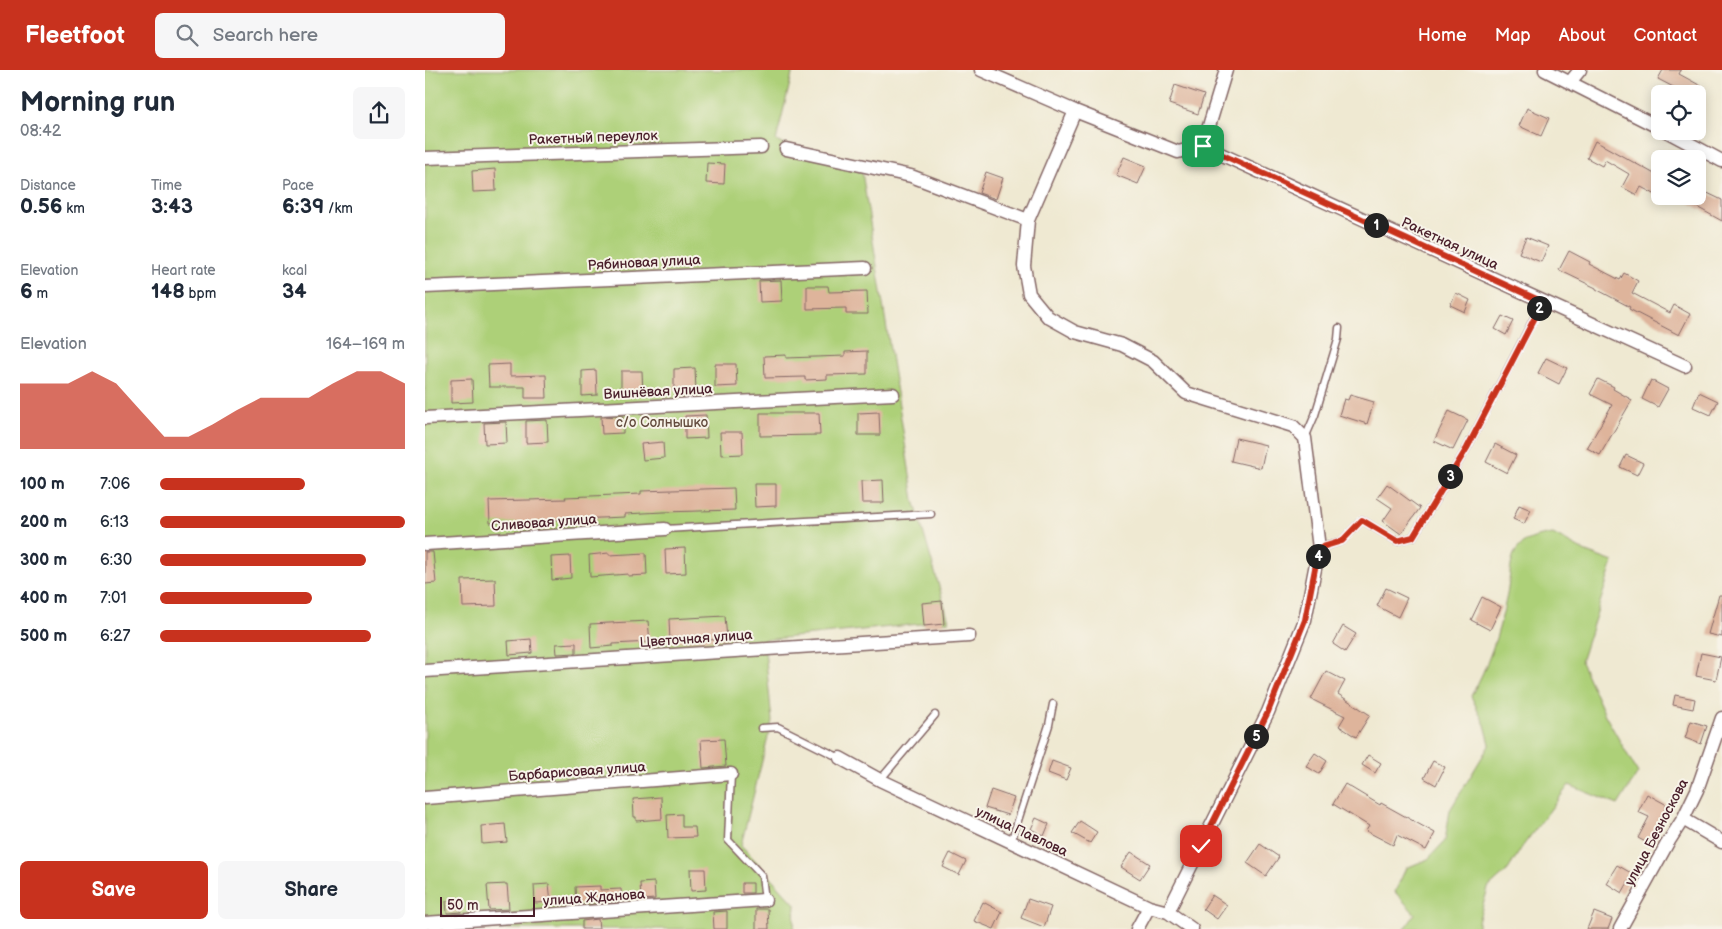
<!DOCTYPE html>
<meta charset="utf-8">
<style>
body{margin:0;font-family:"Balsamiq Sans",sans-serif;background:#f6f6f7;color:#1f2937;height:100vh;display:flex;flex-direction:column;font-size:19px;white-space:nowrap}
*{box-sizing:border-box;margin:0}
p{font-size:16px;color:#747a83}
.icon{flex:none;width:28px;height:28px;fill:none;stroke:currentColor;stroke-width:2;stroke-linecap:round;stroke-linejoin:round}
.map{position:relative;flex:1;overflow:hidden}
.sheet{display:flex;flex-direction:column;background:#fff;width:425px}
.sheet>*{flex:none}
.tools{position:absolute;left:1226px;top:15px;display:grid;gap:10px}
.tools a{display:grid;place-items:center;width:55px;height:55px;border-radius:8px;background:#fff;box-shadow:0 2px 12px #0003;font-size:25px}
.scale{position:absolute;left:15px;bottom:12px;width:95px;box-sizing:border-box;padding-left:5px;border:2px solid #4a1f2b;border-top:0;font-size:14px;line-height:18px;white-space:nowrap;color:#4a1f2b;-webkit-text-stroke:4px #f7f3e8;paint-order:stroke}
.pin{position:absolute;display:grid;place-items:center;width:42px;height:42px;color:#fff;margin:-21px;border-radius:10px;box-shadow:0 2px 8px #0006}
.km{position:absolute;width:25px;height:25px;margin:-12px;border-radius:50%;background:#222;color:#fff;font-size:14px;line-height:25px;text-align:center}
.round{display:grid;place-items:center;flex:none;width:52px;height:52px;border-radius:8px;background:#f6f6f7}
.overview{display:flex;align-items:center;justify-content:space-between;height:85px;padding:0 20px}
h1{font-size:28px;font-weight:600;line-height:38px}
.figures{display:grid;grid-template-columns:repeat(3,1fr);gap:8px;height:85px;padding:5px 20px}
.figures div{display:grid;align-content:center}
.figures b{font-size:21px;font-weight:600}
.figures small{font-size:14px;font-weight:400}
.figures p{font-size:14px}
.chart{height:140px;padding:10px 20px}
.chart p{display:flex;justify-content:space-between}
.chart svg{width:100%;height:90px;margin-top:5px;fill:#c8321e;opacity:.7}
.cta{display:flex;gap:10px;margin-top:auto;padding:10px 20px}
.cta a{flex:1;height:58px;border-radius:8px;background:#c8321e;color:#fff;font-size:20px;font-weight:600;line-height:58px;text-align:center}
.cta a+a{background:#f6f6f7;color:#1f2937}
ul{padding:0 20px;list-style:none;font-size:16px}
li{display:grid;grid-template-columns:80px 60px 1fr;align-items:center;height:38px}
li i{height:12px;border-radius:6px;background:#c8321e}
header{display:flex;align-items:center;gap:30px;box-sizing:border-box;height:70px;padding:0 25px;background:#c8321e;color:#fff}
header strong{font-size:24px}
nav{display:flex;gap:28px;margin-inline-start:auto;font-size:18px}
.search{width:350px;height:45px;background:#f6f6f7;display:flex;align-items:center;gap:12px;box-sizing:border-box;padding:0 18px;border-radius:8px;color:#747a83;font-size:19px}
main{display:flex;flex:1;min-height:0}
.map>svg:first-child{display:block}
.green{fill:#add078;stroke:#7c7852}
.building{fill:#deb49b}
.lines{fill:none;stroke-linecap:round;stroke-linejoin:round}
.service-casing{stroke:#846665;stroke-width:9}
.minor-casing{stroke:#846665;stroke-width:15}
.service{stroke:#fff;stroke-width:6}
.minor{stroke:#fff;stroke-width:12}
.route-casing{stroke:#fff;stroke-width:10}
.route{stroke:#c8321e;stroke-width:6}
.labels{text-anchor:middle;stroke-width:4;stroke-linejoin:round;paint-order:stroke}
.street-label{font-size:14px;fill:#4a1f2b;stroke:#f7f3e8}
.park-label{font-size:14px;fill:#634b3e;stroke:#f7f3e8}
</style>
<header>
<strong>Fleetfoot</strong>
<div class="search"><svg class="icon" aria-label="search" viewBox="0 0 24 24"><circle cx="10" cy="10" r="6"/><path d="M15 15l6 6"/></svg>Search here</div>
<nav><a>Home</a><a>Map</a><a>About</a><a>Contact</a></nav>
</header>
<main>
<section class="sheet">
<div class="overview"><div><h1>Morning run</h1><p>08:42</p></div><a class="round"><svg class="icon" aria-label="share" viewBox="0 0 24 24"><path d="M12 15V3M7 8l5-5 5 5M5 13v7h14v-7"/></svg></a></div>
<div class="figures">
<div><p>Distance</p><b>0.56<small> km</small></b></div>
<div><p>Time</p><b>3:43</b></div>
<div><p>Pace</p><b>6:39<small> /km</small></b></div>
</div>
<div class="figures">
<div><p>Elevation</p><b>6<small> m</small></b></div>
<div><p>Heart rate</p><b>148<small> bpm</small></b></div>
<div><p>kcal</p><b>34</b></div>
</div>
<div class="chart"><p><span>Elevation</span>164–169 m</p>
<svg viewBox="0 0 160 44" preserveAspectRatio="none"><path d="M0 44V12L10 12L20 12L30 6L40 12L50 25L60 38L70 38L80 32L90 25L100 19L110 19L120 19L130 12L140 6L150 6L160 12V44z"/></svg>
</div>
<ul>
<li><b>100 m</b>7:06<i style="width:59%"></i></li>
<li><b>200 m</b>6:13<i style="width:100%"></i></li>
<li><b>300 m</b>6:30<i style="width:84%"></i></li>
<li><b>400 m</b>7:01<i style="width:62%"></i></li>
<li><b>500 m</b>6:27<i style="width:86%"></i></li>
</ul>
<div class="cta"><a>Save</a><a>Share</a></div>
</section>
<div class="map">
<svg width="1297" height="859" viewBox="0 0 1297 859">
<rect width="100%" height="100%" fill="#f7f3e8"/>
<filter id="ink" filterUnits="userSpaceOnUse"><feTurbulence type="fractalNoise" baseFrequency=".02" numOctaves="2"/><feDisplacementMap in="SourceGraphic" scale="10" xChannelSelector="R" yChannelSelector="G"/><feConvolveMatrix kernelMatrix="1 2 1 2 8 2 1 2 1" color-interpolation-filters="sRGB"/></filter>
<filter id="wash" filterUnits="userSpaceOnUse"><feTurbulence type="fractalNoise" baseFrequency=".0096" numOctaves="4" result="noise"/><feDisplacementMap in="SourceGraphic" scale="20" xChannelSelector="R" yChannelSelector="G"/><feGaussianBlur stdDeviation="1.12" result="paint"/><feColorMatrix in="noise" values="0 0 0 0 0 0 0 0 0 0 0 0 0 0 0 0 0 1.4 0 .05"/><feComposite in="paint" operator="in"/></filter>
<g filter="url(#wash)">
<rect width="100%" height="100%" fill="#efe9d2"/>
<!-- green -->
<path class="green" d="M0,0H368L351,71L437,102L489,430L524,551L339,570L347,651L316,775L370,834L369,859H0Z
M1128,464L1161,482L1188,492L1156,592L1180,645L1213,703L1193,735L1144,715L1097,777L1083,800L1063,818L1053,852V859H980L990,844L970,822L981,798L1003,789L1020,771L1025,740L1065,674L1060,655L1046,626C1063,596 1074,564 1081,529C1084,519 1085,492 1089,484C1099,468 1111,467 1128,464Z"/>
<g id="blocks">
<!-- building -->
<path class="building" d="M1238,0H1256L1254,4L1276,16L1272,24H1252L1254,20L1233,9Z
M750,15L779,25L773,44L744,34Z
M1102,38L1124,48L1116,66L1094,56Z
M1170,71L1235,107V127L1216,117L1212,125L1197,117L1204,104L1180,90L1177,96L1162,88Z
M699,87L721,96L713,114L691,105Z
M282,93L300,94L299,114L281,113Z
M70,99L71,121L48,122L47,101Z
M561,102L578,108L571,129L554,123Z
M1272,118L1297,130V151L1252,126H1272Z
M1101,167L1123,176L1116,192L1094,183Z
M1144,181L1165,192L1164,194L1195,210L1199,203L1213,211L1207,223L1245,243L1249,235L1265,244L1254,265L1204,239L1205,237L1171,219V218L1134,200Z
M356,210L357,231L335,232L334,211Z
M382,216H403L404,222L442,221L443,244H421V238L382,239Z
M1031,223L1045,230L1040,242L1025,235Z
M1077,246L1088,251L1081,265L1070,259Z
M442,281V304L402,305V309L380,310V307L340,308L339,286L361,285V288L420,286V282Z
M1121,288L1142,298L1134,314L1113,303Z
M85,294V306L121,305L122,328H100V317H64L63,295Z
M290,294H311L312,316L290,317Z
M270,298L271,321H249V299Z
M171,300L172,325L157,326V301Z
M196,301H217L218,323L196,324Z
M47,309L48,332L26,333V310Z
M1173,309L1189,317L1188,319L1207,330L1175,385L1162,378L1187,335L1165,324Z
M1226,310L1243,319L1233,337L1217,329Z
M1274,322L1293,331L1286,345L1268,337Z
M925,325L949,332L942,354L914,345L919,329L923,330Z
M1024,341L1043,350L1028,380L1009,371Z
M454,342L455,365H433V343Z
M335,343H394L395,365L335,366Z
M281,345L282,368L260,369V346Z
M198,346V363L177,364L176,347Z
M122,350L123,372L101,373V351Z
M81,352L82,373L60,374L59,353Z
M295,362H317L318,384L296,385Z
M811,368L841,375L836,398L806,391Z
M238,372L239,388L218,390L216,374Z
M1070,374L1091,385L1082,403L1061,392Z
M1201,385L1218,393L1212,405L1195,397Z
M458,410L459,433H437L436,411Z
M329,414H351V436L330,437Z
M962,414L995,438L976,464L958,451L967,438L952,428Z
M309,418L310,440L238,442L200,444V447L126,450V452L65,453L64,431L141,429L140,427L216,424V421Z
M1094,435L1106,440L1099,454L1088,449Z
M260,478L261,503L241,504L240,479Z
M0,482H8L11,513L0,514Z
M184,483V485L221,483L222,505L203,506V504L165,507L164,485Z
M145,486L146,508L127,510L126,487Z
M70,509L71,536L38,537L37,510Z
M961,518L982,528L973,547L952,536Z
M1294,525H1297V567L1283,564Z
M1057,527L1076,537L1065,560L1046,550Z
M517,531L519,554L499,556L497,533Z
M300,546L302,569L245,572L244,549Z
M223,551L225,572L188,574V576L166,578L165,554Z
M918,556L931,564L920,582L908,574Z
M106,569L107,583L84,585L83,571Z
M151,573V583L132,584L131,574Z
M1276,583L1296,587L1291,610L1271,606Z
M901,601L920,611L913,624L945,645L931,667L914,656L920,646L886,629Z
M1250,625L1270,629L1268,639L1248,635Z
M1266,651L1282,656L1276,674L1260,668Z
M299,669L301,696L278,698L276,670Z
M890,683L902,691L894,704L881,696Z
M943,685L956,693L950,703L937,695Z
M627,691L646,698L641,710L623,703Z
M1008,691L1020,697L1011,715L999,708Z
M920,714L955,735L956,733L1010,763L1001,780L972,765L968,775L941,761L944,756L908,734Z
M566,720L589,728L583,745L560,738Z
M1222,724L1242,735L1228,765L1233,768L1228,776L1213,768L1224,747L1213,742Z
M236,727L237,749L211,751V747H209L208,729Z
M257,744V757H270L271,767L243,768L242,745Z
M611,748L624,754L619,766L606,759Z
M655,751L672,762L665,773L647,763Z
M80,754L82,772L57,774L56,756Z
M835,774L854,787L841,806L822,793Z
M706,782L725,794L715,809L696,797Z
M525,783L541,791L534,805L518,797Z
M1192,795L1208,804L1197,823L1181,813Z
M265,799H280L281,820L266,821Z
M229,812L230,829L216,830L215,813Z
M317,813H328V823H317Z
M82,814L84,839L64,840L62,815Z
M124,814L126,832L110,833L109,815Z
M175,816V820L196,819L197,832L151,835L150,817Z
M787,825L802,835L792,849L778,839Z
M603,829L626,837L619,857L596,848Z
M35,830L36,842L22,843L21,831Z
M558,832L577,842L569,859L549,851Z
M331,839H343L344,859H331Z
M302,841V859H289L288,842Z
M1169,842L1187,849L1183,859H1162Z
M173,849L174,859H157V851Z"/>
</g>
</g>
<g filter="url(#ink)">
<use href="#blocks" fill-opacity="0" stroke="#846665" stroke-width="1"/>
<g class="lines">
<!-- service casing -->
<g class="service-casing">
<path id="service" d="M880,368L890,345L913,269L914,258
M240,459L506,444
M894,478L917,471L937,450L972,471L988,467L1042,378L1118,231
M336,658L353,657L415,688
M306,704L303,770L337,806L340,830
M455,710L510,645
M586,772L624,655L628,634"/>
</g>
<!-- minor casing -->
<g class="minor-casing">
<path id="minor" d="M556,0L650,41L753,82L778,76L1260,296
M1120,0L1235,58
M1145,12L1155,0
M650,41L603,150L599,196L604,224L623,247L650,262L697,275L728,291L761,323L868,356L880,368L894,478L880,550L843,642L743,842
M1241,61L1297,91
M778,76L801,0
M361,79L486,106L603,150
M0,88L336,77
M0,217L440,198
M0,348L468,324
M0,474L240,459
M0,601L544,566
M415,688L455,710L724,837L743,842L767,859
M0,728L306,704
M1258,749L1297,772
M0,853L340,830
M712,859L724,837
M1195,859L1242,774L1258,749L1272,720L1297,648"/>
</g>
<!-- service -->
<use href="#service" class="service"/>
<!-- minor -->
<use href="#minor" class="minor"/>
</g>
</g>
<g class="lines" filter="url(#ink)">
<!-- route casing -->
<g class="route-casing">
<path id="route" d="M776,776L843,642L880,550L894,478L917,471L937,450L972,471L988,467L1042,378L1118,232L778,76"/>
</g>
<!-- route -->
<use href="#route" class="route"/>
</g>
<g class="labels">
<!-- street labels -->
<g class="street-label">
<text transform="translate(168 67) rotate(-2)" y="5">Ракетный переулок</text>
<text transform="translate(1025 173) rotate(25)" y="5">Ракетная улица</text>
<text transform="translate(219 192) rotate(-3)" y="5">Рябиновая улица</text>
<text transform="translate(233 321) rotate(-3)" y="5">Вишнёвая улица</text>
<text transform="translate(119 452) rotate(-4)" y="5">Сливовая улица</text>
<text transform="translate(271 568) rotate(-4)" y="5">Цветочная улица</text>
<text transform="translate(152 701) rotate(-4)" y="5">Барбарисовая улица</text>
<text transform="translate(597 761) rotate(25)" y="5">улица Павлова</text>
<text transform="translate(1231 762) rotate(-62)" y="5">улица Безноскова</text>
<text transform="translate(169 827) rotate(-4)" y="5">улица Жданова</text>
</g>
<!-- park labels -->
<g class="park-label">
<text x="237" y="357">с/о Солнышко</text>
</g>
</g>
</svg>
<div class="tools">
<a><svg class="icon" aria-label="locate" viewBox="0 0 24 24"><circle cx="12" cy="12" r="6"/><path d="M12 2v4M12 18v4M2 12h4M18 12h4"/></svg></a>
<a><svg class="icon" aria-label="layers" viewBox="0 0 24 24"><path d="M12 4l9 5-9 5-9-5zM3 14l9 5 9-5"/></svg></a>
</div>
<div class="scale">50 m</div>
<div class="pin" style="left:778px;top:76px;background:#1e9e55"><svg class="icon" aria-label="arrive" viewBox="0 0 24 24"><path d="M6 21V4h12l-3 4 3 4H6"/></svg></div>
<div class="pin" style="left:776px;top:776px;background:#d93025"><svg class="icon" aria-label="check" viewBox="0 0 24 24"><path d="M5 12l5 5 9-10"/></svg></div>
<b class="km" style="left:951px;top:155px">1</b>
<b class="km" style="left:1114px;top:238px">2</b>
<b class="km" style="left:1025px;top:406px">3</b>
<b class="km" style="left:893px;top:486px">4</b>
<b class="km" style="left:831px;top:666px">5</b>
</div>
</main>
